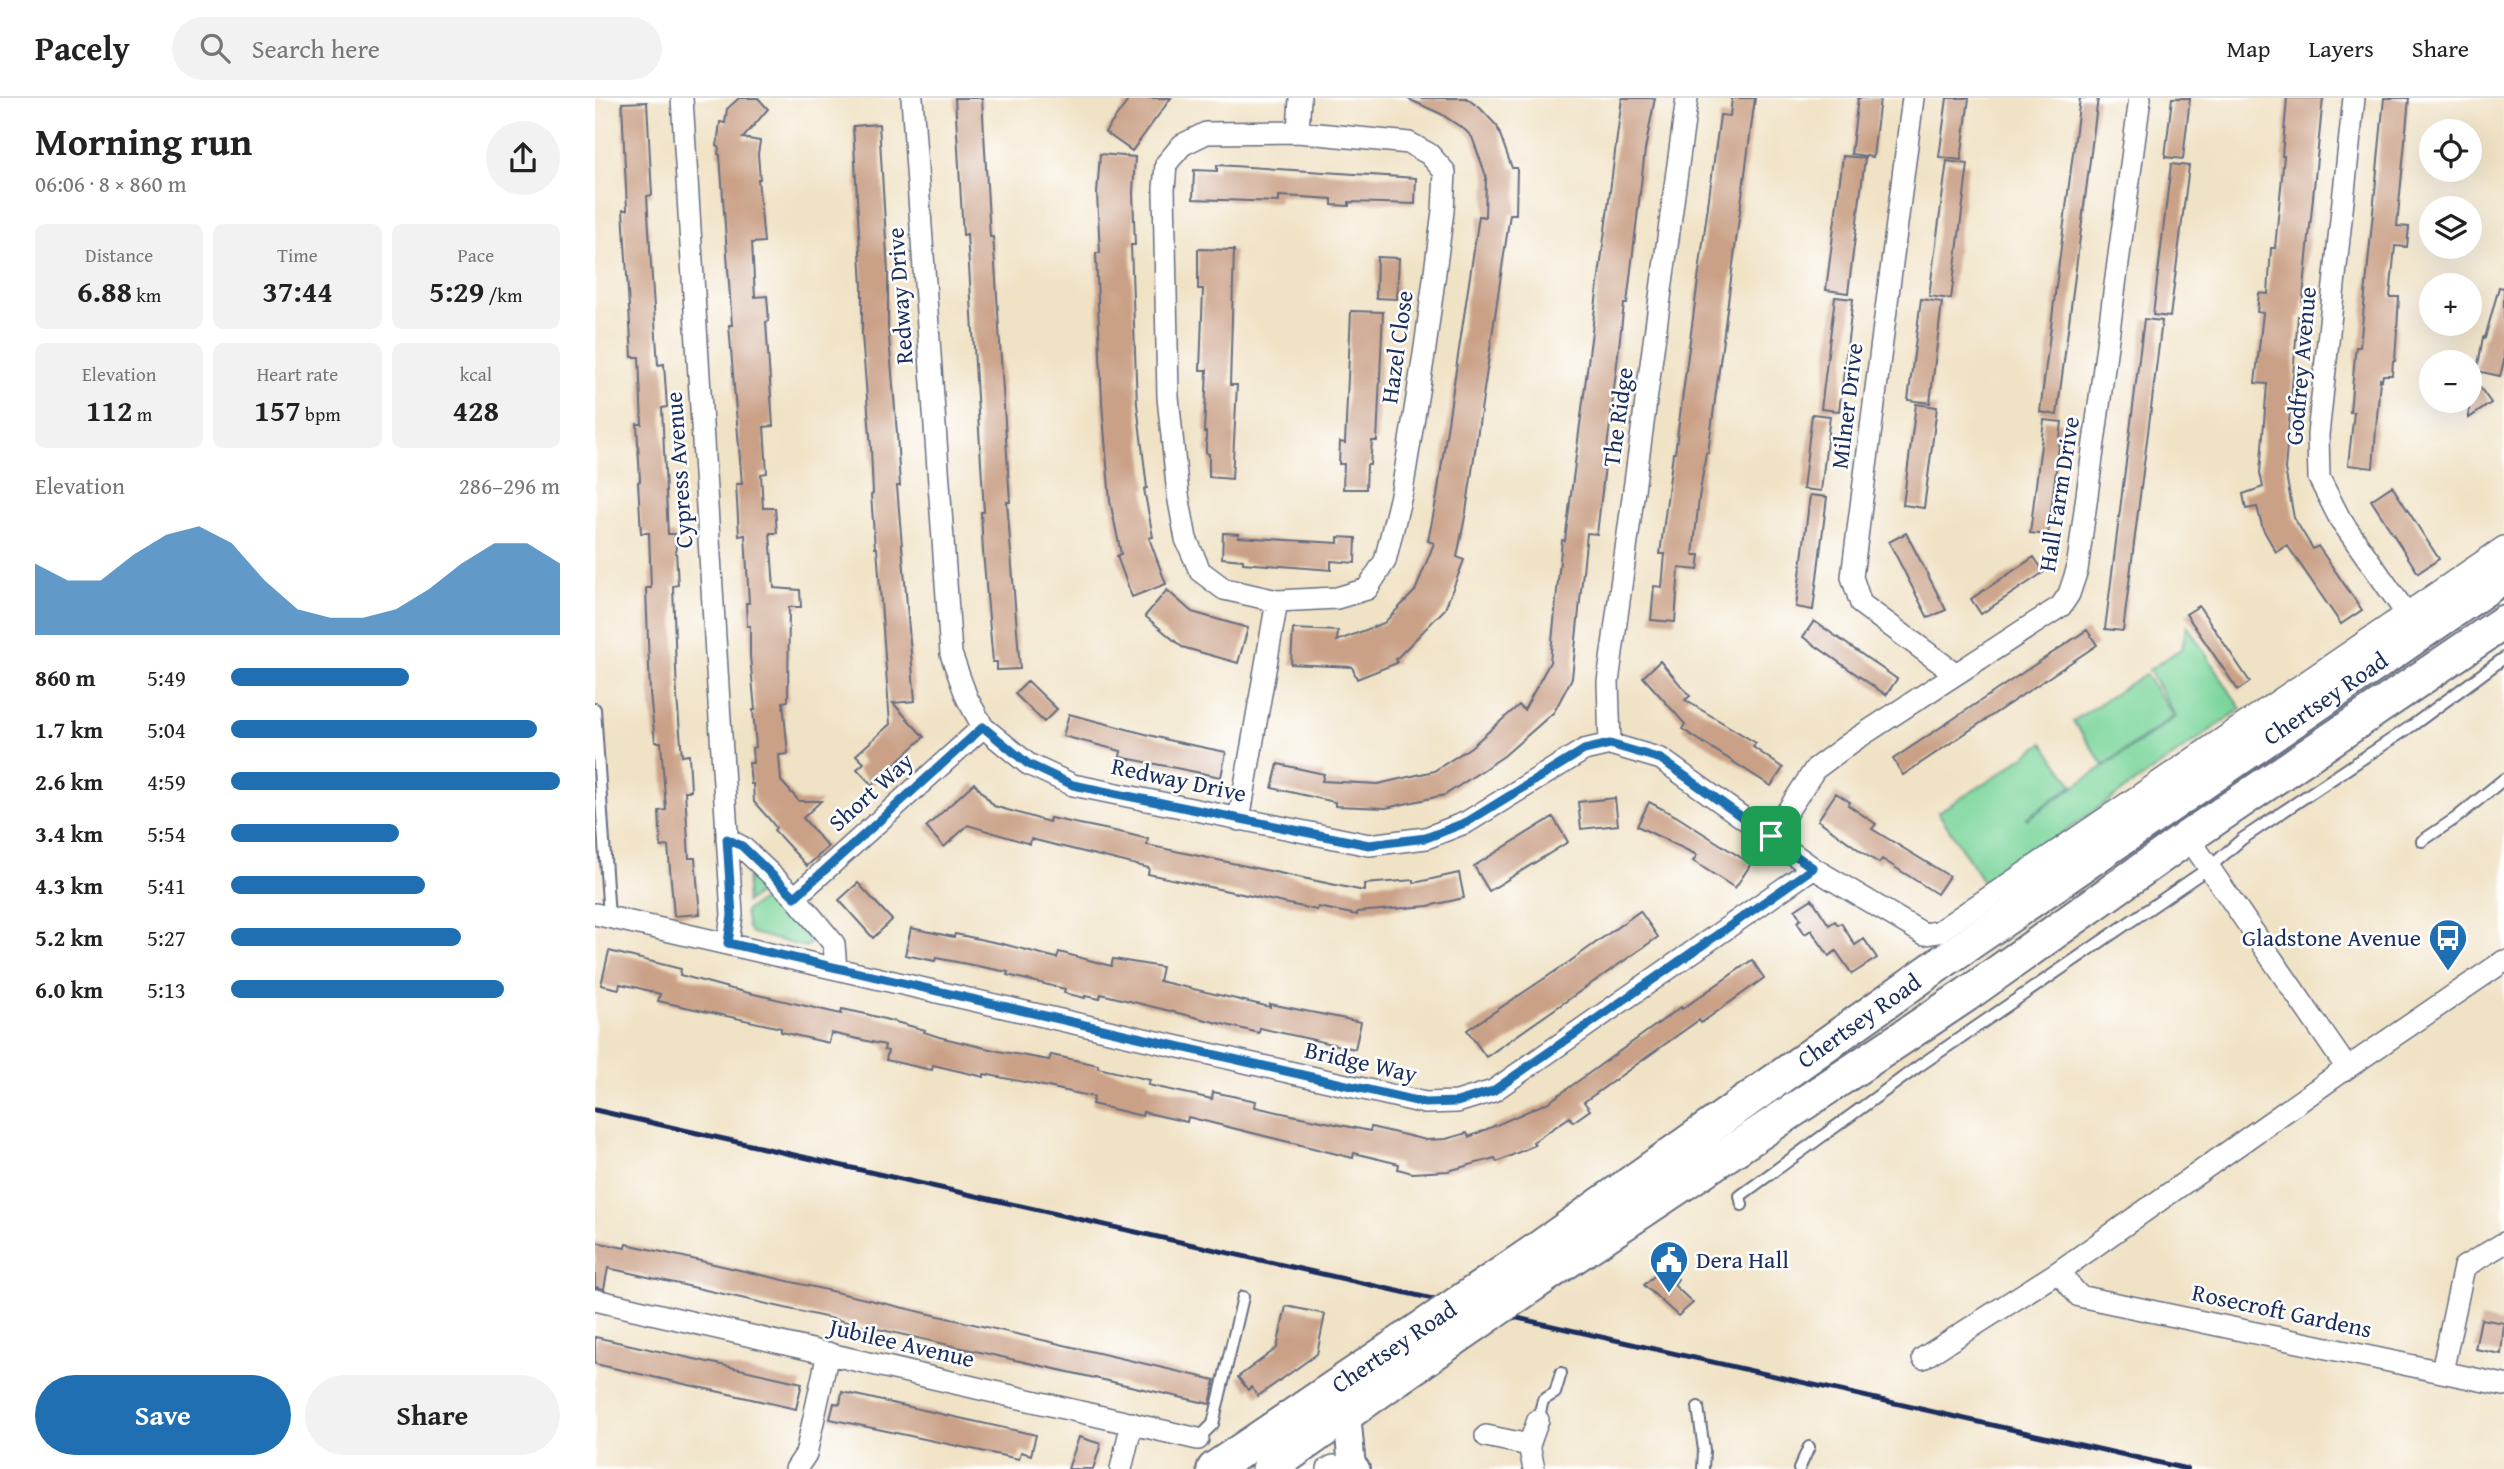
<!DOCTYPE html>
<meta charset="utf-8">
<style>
body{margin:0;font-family:"Gentium Book Plus",serif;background:#f2f2f2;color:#222;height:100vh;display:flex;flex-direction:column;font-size:26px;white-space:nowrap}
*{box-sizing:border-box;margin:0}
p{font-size:23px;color:#767676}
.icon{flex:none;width:38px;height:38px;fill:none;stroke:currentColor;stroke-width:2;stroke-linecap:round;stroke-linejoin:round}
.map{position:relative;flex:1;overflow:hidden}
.details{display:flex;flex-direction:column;background:#fff;width:595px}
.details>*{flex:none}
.controls{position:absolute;left:1824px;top:21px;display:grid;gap:14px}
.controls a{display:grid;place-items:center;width:63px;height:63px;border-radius:50%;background:#fff;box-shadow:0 7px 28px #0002;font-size:35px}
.pin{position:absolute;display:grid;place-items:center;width:60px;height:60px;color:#fff;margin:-30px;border-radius:14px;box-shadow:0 4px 10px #0006}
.round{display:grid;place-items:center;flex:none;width:74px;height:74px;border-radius:37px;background:#f2f2f2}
.head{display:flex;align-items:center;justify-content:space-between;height:119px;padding:0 35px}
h1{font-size:38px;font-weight:600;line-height:52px}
.figures{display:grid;grid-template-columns:repeat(3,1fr);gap:10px;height:119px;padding:7px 35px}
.figures div{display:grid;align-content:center;border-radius:10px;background:#f2f2f2;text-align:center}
.figures b{font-size:30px;font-weight:600}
.figures small{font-size:19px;font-weight:400}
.figures p{font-size:19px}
.chart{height:196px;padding:14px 35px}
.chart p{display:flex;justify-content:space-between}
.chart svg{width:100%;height:126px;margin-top:7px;fill:#1f6fb2;opacity:.7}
.button{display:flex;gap:14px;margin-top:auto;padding:14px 35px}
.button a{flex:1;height:80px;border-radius:42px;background:#1f6fb2;color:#fff;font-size:28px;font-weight:600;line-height:80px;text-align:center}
.button a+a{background:#f2f2f2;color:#222}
ul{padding:0 35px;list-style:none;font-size:23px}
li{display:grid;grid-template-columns:112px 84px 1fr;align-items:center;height:52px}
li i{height:18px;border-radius:9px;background:#1f6fb2}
header{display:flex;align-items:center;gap:42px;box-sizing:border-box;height:98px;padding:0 35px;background:#fff;border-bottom:2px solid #e0e0e0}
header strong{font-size:33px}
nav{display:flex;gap:38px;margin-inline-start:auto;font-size:24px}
.search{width:490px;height:63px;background:#f2f2f2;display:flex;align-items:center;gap:18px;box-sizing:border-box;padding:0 24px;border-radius:38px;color:#767676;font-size:26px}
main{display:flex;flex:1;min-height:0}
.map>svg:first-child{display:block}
.green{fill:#7cd59b;stroke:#4c827c;stroke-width:2}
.building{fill:#caa187}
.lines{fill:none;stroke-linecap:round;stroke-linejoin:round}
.service-casing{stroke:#666e82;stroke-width:14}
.minor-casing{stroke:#666e82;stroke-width:24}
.tertiary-casing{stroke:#666e82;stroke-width:30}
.trunk-casing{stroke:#666e82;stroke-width:37}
.service{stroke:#fff;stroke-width:10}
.minor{stroke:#fff;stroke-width:21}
.tertiary{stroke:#fff;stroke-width:26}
.trunk{stroke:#fff;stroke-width:33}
.rail{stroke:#1b2f5e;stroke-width:5}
.trunk-bridge-casing{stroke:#666e82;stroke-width:37;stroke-linecap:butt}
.trunk-bridge{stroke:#fff;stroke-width:33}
.route-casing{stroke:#fff;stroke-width:14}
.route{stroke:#1f6fb2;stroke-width:9}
.labels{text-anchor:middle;stroke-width:5;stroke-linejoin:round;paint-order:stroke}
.street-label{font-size:24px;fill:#1b2f5e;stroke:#fff}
.poi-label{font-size:24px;fill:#1b2f5e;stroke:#fff;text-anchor:end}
</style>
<header>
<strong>Pacely</strong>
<div class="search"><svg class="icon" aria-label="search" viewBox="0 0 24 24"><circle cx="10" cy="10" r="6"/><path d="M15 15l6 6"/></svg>Search here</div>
<nav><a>Map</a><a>Layers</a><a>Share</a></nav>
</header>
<main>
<section class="details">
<div class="head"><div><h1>Morning run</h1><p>06:06 · 8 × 860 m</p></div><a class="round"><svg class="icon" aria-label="share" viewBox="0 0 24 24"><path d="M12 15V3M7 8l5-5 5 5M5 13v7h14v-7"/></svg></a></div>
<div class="figures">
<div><p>Distance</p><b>6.88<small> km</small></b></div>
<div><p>Time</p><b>37:44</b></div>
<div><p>Pace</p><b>5:29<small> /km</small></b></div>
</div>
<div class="figures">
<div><p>Elevation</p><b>112<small> m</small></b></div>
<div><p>Heart rate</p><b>157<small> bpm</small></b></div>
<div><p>kcal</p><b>428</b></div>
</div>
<div class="chart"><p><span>Elevation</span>286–296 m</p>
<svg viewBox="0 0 160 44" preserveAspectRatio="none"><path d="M0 44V19L10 25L20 25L30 16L40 9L50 6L60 12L70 25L80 35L90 38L100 38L110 35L120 28L130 19L140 12L150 12L160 19V44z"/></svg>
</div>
<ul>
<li><b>860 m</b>5:49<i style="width:54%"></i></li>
<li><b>1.7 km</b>5:04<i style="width:93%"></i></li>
<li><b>2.6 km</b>4:59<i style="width:100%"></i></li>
<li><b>3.4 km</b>5:54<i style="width:51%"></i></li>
<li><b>4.3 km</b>5:41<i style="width:59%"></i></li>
<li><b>5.2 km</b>5:27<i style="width:70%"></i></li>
<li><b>6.0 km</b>5:13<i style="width:83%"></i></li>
</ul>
<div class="button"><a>Save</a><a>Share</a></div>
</section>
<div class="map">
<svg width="1909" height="1371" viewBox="0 0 1909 1371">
<rect width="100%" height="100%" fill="#fff"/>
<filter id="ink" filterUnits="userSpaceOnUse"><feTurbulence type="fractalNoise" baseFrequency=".0143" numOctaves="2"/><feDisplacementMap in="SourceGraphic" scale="14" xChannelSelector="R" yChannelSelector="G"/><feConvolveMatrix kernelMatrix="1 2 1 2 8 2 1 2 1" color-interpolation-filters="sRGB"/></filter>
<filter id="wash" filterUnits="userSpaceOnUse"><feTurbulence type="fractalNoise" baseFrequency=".00686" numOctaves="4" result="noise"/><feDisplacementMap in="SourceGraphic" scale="28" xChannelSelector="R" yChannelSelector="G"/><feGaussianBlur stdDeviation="1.57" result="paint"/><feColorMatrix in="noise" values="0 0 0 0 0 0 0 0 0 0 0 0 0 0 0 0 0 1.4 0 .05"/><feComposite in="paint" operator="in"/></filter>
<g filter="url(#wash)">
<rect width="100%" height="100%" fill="#f0e2c5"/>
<!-- green -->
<path class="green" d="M1592,527L1646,611L1391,788L1343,714L1397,681L1448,645L1478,687L1431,720L1432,721L1581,619L1554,572L1587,550Z
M1550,576L1579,618L1509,667L1478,623Z
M153,777H160L173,790L151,804Z
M175,797L208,829L216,842L214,847L210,849L157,835L153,830L150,813Z"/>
<g id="blocks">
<!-- building -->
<path class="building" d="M144,0H163L173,11L148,40L165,43L163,56L165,81H163L169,144L157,145L160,199L172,198L174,223L171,224L178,328L169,329L172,375L166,376L168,410H180L182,435H175L179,490L205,492L206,509H194L193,603L188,604L193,656L184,657L186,683L204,703H226L208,720L233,749L212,768L179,732L181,730L175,722L159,704L158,686H156L154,665H158L157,650L161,649L158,612H160L155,558V528H152L151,505H154L150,437L144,438L141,386H147L134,227H137L125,57L123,56L124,49L122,48L125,24L130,25L132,11Z
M360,0H387L395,139H398L400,166L415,404H412L425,571L402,572V564H398L388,454L386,414H389L374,168L372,136L368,137Z
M535,0H576L537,53L510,34Z
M811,0H871L885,10L902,28L917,70H922L921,116H915L871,414L862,459L869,462L850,511L801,561L802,565L762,581L757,569L696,566L698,531L743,533L742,543L789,525L820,493L839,445L833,443L842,398L884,118L890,119L891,78L877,39L870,32L846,16Z
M1027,0H1060L1050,52L1032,206H1029L1002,436L992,435L977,580L959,614L909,658L850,697L791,710L740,708V704L677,690L683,666L729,676L727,683L783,686L839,673L876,649L924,607L929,612L955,564L967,442L970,443L974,412Z
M1137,0H1160L1113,355H1111L1104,400L1098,457H1105L1103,472L1084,470L1080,524L1056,522L1059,488L1067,489L1070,456H1065L1072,402L1078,355H1080L1125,17L1135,18Z
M1263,0H1285L1278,59L1256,56Z
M1352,0H1374L1366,62L1344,59Z
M1485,0H1503L1462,317L1445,314Z
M1577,0H1595L1588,61L1570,59Z
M1692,0H1728L1706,219L1703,218L1699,265L1690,371L1699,420L1718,451L1723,448L1767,512L1746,526L1692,447L1681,454L1668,431L1662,409L1651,411L1648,396L1668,389L1665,375L1672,286L1660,285L1668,215L1662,214L1664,195L1673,196L1676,150H1680L1689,58H1687Z
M1789,0H1814L1802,128L1814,129L1812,149L1800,148L1795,199H1804L1800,263H1798L1797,277H1788L1787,282L1785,281L1778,370L1753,367L1759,314H1755L1760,257L1761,249H1765Z
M52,4L57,97L52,98L56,166L63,267L69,266L72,309L67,310L73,436H80L83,487L78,488L82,599L87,658L94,657L96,693H90L94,760H100L105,816L79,818L73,748L66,749L64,713L71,712L66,644H60L55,595L51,490H56L54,435H46L43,384L45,383L42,326H47L44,259H37L28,112H32L27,5Z
M284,26L293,174V228L302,335L305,388H302L320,603L298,605L329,639L277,687L262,671L269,665L261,657L295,626L282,450H280L276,397L278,396L276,350L267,237V189L258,28Z
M505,56L540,59L538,95L540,147H536L542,306L552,390L549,391L558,439L554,440L571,486L537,499L522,458L526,456L515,403L507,305L501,155H505L502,96Z
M1248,58L1270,60L1253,195L1231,192Z
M1352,63L1373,66L1356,201L1334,198Z
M1576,66L1594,68L1575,219L1558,217Z
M622,67L821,80L820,106L754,104V108L737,107V101L707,99L684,98V104L598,101L599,72L622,73Z
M603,151L639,152L635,287H642L637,381L614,379V356L611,355V334H609L612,272H605L608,191H603Z
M782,159L804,160L802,201L781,200Z
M1904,189L1909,190V263L1905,278L1882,273L1888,239L1890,240Z
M1240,199L1258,201L1244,313L1226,311Z
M1326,201L1347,204L1335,305L1313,302Z
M756,213L788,214L782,343H777L775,367H772L771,391H748L749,366H744L745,344L750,345Z
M1549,221L1567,223L1528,533L1510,531Z
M1884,288L1896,305L1874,320V295Z
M1321,306L1342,309L1329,410L1308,407Z
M1217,316L1235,318L1226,393L1208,391Z
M1449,322L1467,324L1453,437L1435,435Z
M1797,388L1844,461L1823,475L1776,402Z
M1215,397L1232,399L1218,512L1201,509Z
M628,435L644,436L643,439L743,445V439L761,440L760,465L736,463V472L648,465V462L627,460Z
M1311,435L1351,512L1333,520L1294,444Z
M1439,459L1449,474L1386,516L1376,501Z
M572,492L597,514L653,530L643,565L587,549L550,518Z
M1604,508L1655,584L1643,592L1591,516Z
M1219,523L1302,581L1291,597L1208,539Z
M1492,532L1502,547L1308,677L1298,661Z
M1065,563L1095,598L1090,602L1161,645L1158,649L1188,670L1176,688L1087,631L1090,626L1048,579Z
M433,583L462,611L449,624L420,596Z
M474,616L577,643L631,654L626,679L525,659L526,653L468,638Z
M379,685L399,708L454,724L455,720L529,735L553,741L552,747L769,793V786L819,782V785L864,775L869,800L833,808L762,814V817L723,809L722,812L553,776L554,770L436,741L435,746L373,727L349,749L331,729Z
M1241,695L1255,704L1253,707L1281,726L1277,731L1354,778L1342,796L1287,761L1284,765L1271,757L1223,722Z
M1020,700L1023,727L986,731L983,704Z
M1054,704L1081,718L1156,766L1140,790L1098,763L1102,757L1042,728Z
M958,719L973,744L894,793L879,768Z
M263,785L297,822L278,840L244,802Z
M1217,801L1234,827L1240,823L1243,827L1246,825L1260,847L1269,841L1282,860L1257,876L1241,853L1234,858L1216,832L1210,836L1202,824L1206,821L1200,812Z
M1045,813L1063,839L891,959L872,932L974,864Z
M316,830L359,839L360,836L408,846L462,860L464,854L516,868L518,861L567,869L564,883L675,909V906L766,924L760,951L665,930L664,935L506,896L505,901L490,898V900L469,895L470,891L412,877L413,874L341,860L340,863L310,857Z
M14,853L86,871L85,877L137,891L246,916L247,911L271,916L330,932L329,934L344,939L403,953L454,962L456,957L503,967V970L555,982L553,987L617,1001L618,994L661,1003L660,1009L687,1015L775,1033L776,1029L831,1042L851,1041L872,1035L874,1039L954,1004L1086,909L1087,911L1157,862L1169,880L1106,925L1104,922L989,1004L995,1012L978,1024L975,1019L938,1044L940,1047L902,1064L900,1060L853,1073L817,1075L803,1071L804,1066L759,1055L758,1060L593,1019L592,1024L548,1014L547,1018L497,1006L499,999L439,986L389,976V979L338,967L337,972L291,962L293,953L289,952L290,947L236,935L234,945L186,934V930L63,903L65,896L40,889L25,886L24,891L6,887Z
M0,1144L30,1150L31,1146L67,1154L620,1282L615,1306L13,1170L9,1191L0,1189Z
M1069,1169L1083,1181L1079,1187L1098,1205L1083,1218L1049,1187Z
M691,1208L730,1216L722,1256L663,1298L656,1289L653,1292L643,1279L682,1250Z
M1886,1221L1909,1225L1906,1256L1880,1251Z
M0,1239L207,1285L201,1311L0,1266Z
M247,1294L441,1337L436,1357L426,1354L424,1361L235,1321L239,1305L245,1306Z
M484,1339L506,1346L498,1371H473Z"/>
</g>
</g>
<g filter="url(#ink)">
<use href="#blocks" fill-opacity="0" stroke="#666e82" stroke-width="2"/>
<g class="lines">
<!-- service casing -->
<g class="service-casing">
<path id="service" d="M0,611L14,819
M1827,743L1861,720L1909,681
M1147,1107L1145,1098L1324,968L1615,769L1647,741L1818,627L1909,560
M1103,1309L1109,1352L1108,1371
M943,1322L948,1302L960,1295L966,1275
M603,1341L618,1326L648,1199
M1204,1371L1214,1349"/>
</g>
<!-- minor casing -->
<g class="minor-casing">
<path id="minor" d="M87,0L137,817L133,845
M317,0L356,556L372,600L388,629L433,666L478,687L774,747L831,740L872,724L989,652L1015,646L1066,661L1218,770L1329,836L1343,834L1909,449
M1318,0L1257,479L1266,506L1361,576
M1759,0L1723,337L1724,380L1745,421L1811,515
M703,34L814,45L834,56L850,74L848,113L830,250L807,393L790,463L772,491L742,500L682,503L629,491L605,473L591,441L583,397L573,299L569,91L571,66L587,47L611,35Z
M703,34L705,0
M1015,646L1013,584L1092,0
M644,722L682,503
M1176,738L1220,671L1258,643L1466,508L1474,496L1482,472L1545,0
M1593,739L1752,970
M132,741L147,749L200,799L239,846L241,871
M200,799L388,629
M0,816L830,1005L862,1004L898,993L1218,770
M1463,1174L1484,1198L1909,1287
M0,1202L603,1341
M1328,1260L1463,1174L1752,970L1909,863
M1847,1274L1869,1169L1909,1145
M891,1338L934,1347L939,1371
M934,1347L943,1322
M201,1371L211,1356L233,1255
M526,1371L537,1325
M733,1371L738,1368L757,1370"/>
</g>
<!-- tertiary casing -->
<g class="tertiary-casing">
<path id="tertiary" d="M752,1315L757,1370L761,1371"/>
</g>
<!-- trunk casing -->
<g class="trunk-casing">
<g id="trunk">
<path id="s1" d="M937,1155L1350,862L1909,478"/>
<path d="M959,1172L1371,897L1593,739L1909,524"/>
<path d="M619,1371L784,1259"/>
<path d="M674,1371L803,1280"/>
</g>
</g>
<!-- service -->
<use href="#service" class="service"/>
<!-- minor -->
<use href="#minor" class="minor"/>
<!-- tertiary -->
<use href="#tertiary" class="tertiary"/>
<!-- trunk -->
<use href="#trunk" class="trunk"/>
<!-- rail -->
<path class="rail" d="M0,1012L1592,1371"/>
<!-- trunk-bridge casing -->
<g class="trunk-bridge-casing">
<path id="trunk-bridge" d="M784,1259L937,1155
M803,1280L959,1172"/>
</g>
<!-- trunk-bridge -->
<use href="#trunk-bridge" class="trunk-bridge"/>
</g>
</g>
<g class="lines" filter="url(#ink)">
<!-- route casing -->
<g class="route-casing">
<path id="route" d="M388,629L433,666L478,687L774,747L831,740L872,724L989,652L1015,646L1066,661L1218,770L898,993L862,1004L830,1005L133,845L137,817L132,741L147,748L200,799Z"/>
</g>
<!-- route -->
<use href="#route" class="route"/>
</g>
<!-- icons -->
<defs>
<g id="bus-pin" transform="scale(2.0125)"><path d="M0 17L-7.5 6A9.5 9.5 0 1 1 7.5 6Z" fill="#1f6fb2" stroke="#fff"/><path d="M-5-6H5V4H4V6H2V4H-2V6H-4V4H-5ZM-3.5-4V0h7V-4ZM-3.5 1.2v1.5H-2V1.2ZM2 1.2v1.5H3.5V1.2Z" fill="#fff"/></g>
<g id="civic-pin" transform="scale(2.0125)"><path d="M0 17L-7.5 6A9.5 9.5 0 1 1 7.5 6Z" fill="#1f6fb2" stroke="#fff"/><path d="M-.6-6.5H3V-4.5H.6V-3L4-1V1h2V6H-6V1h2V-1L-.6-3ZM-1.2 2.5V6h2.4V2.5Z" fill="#fff"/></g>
</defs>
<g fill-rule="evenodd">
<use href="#bus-pin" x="1853" y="840"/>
<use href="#civic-pin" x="1074" y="1162"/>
</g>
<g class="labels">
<!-- street labels -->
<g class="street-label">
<text transform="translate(305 198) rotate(-94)" y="8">Redway Drive</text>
<text transform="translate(802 249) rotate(-82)" y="8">Hazel Close</text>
<text transform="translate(1706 268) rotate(-85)" y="8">Godfrey Avenue</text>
<text transform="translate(1252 308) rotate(-83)" y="8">Milner Drive</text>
<text transform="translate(1023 319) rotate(-82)" y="8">The Ridge</text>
<text transform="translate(84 372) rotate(-94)" y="8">Cypress Avenue</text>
<text transform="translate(1464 396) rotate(-81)" y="8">Hall Farm Drive</text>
<text dy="8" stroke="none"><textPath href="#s1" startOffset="968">Chertsey Road</textPath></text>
<text transform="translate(584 682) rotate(12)" y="8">Redway Drive</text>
<text transform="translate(276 694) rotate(-42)" y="8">Short Way</text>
<text dy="8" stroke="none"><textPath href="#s1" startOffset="401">Chertsey Road</textPath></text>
<text transform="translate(766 964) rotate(13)" y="8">Bridge Way</text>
<text transform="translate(1687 1213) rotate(12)" y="8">Rosecroft Gardens</text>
<text transform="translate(307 1245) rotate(13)" y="8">Jubilee Avenue</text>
<text transform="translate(799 1249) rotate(-34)" y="8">Chertsey Road</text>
</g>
<!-- poi labels -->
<g class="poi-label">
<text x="1826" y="848">Gladstone Avenue</text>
<text x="1101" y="1170" text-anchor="start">Dera Hall</text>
</g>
</g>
</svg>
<div class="controls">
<a><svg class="icon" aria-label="locate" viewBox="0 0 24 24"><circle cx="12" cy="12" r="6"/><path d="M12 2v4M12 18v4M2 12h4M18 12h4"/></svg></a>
<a><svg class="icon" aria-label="layers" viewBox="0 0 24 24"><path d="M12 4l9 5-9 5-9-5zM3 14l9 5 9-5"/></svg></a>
<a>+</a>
<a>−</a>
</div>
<div class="pin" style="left:1176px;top:738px;background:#1e9e55"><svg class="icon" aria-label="arrive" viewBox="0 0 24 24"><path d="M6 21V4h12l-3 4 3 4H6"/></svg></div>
</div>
</main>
